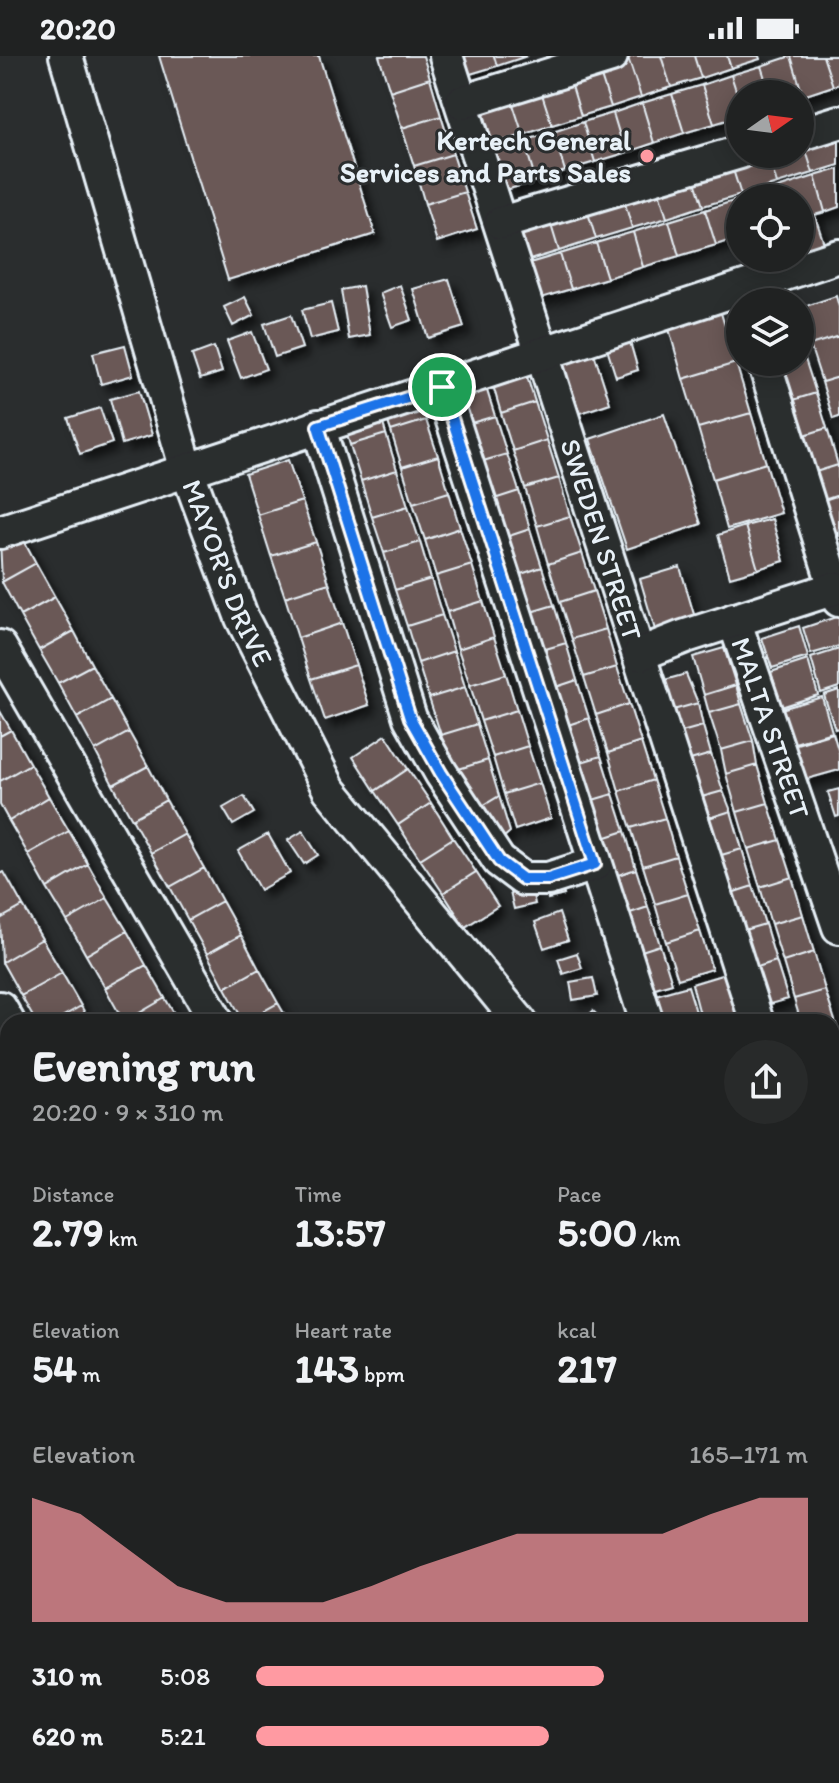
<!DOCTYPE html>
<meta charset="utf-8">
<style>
body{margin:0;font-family:Itim,sans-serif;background:#282a2a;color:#f1f3f6;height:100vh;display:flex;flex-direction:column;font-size:30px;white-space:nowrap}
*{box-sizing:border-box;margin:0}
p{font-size:26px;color:#a2a4a5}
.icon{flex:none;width:44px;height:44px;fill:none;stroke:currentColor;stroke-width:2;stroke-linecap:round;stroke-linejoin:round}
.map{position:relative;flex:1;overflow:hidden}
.side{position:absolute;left:0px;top:958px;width:840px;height:770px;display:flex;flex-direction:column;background:#202222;border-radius:24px 24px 0 0;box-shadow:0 4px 20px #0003,0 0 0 2px #3d3f40}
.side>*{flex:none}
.needle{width:52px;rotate:76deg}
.tools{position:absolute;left:726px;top:24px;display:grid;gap:16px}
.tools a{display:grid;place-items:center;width:88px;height:88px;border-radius:50%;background:#202222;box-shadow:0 4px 20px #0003,0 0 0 2px #3d3f40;font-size:40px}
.pin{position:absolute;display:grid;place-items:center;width:68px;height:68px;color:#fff;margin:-34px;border:4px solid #fff;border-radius:50%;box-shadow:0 2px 8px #0007}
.round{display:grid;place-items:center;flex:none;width:84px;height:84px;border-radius:42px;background:#282a2a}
.head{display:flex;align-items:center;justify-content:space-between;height:136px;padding:0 32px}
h1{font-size:44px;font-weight:700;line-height:60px}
.metrics{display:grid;grid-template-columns:repeat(3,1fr);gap:12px;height:136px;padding:8px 32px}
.metrics div{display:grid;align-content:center}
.metrics b{font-size:40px;font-weight:700}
.metrics small{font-size:22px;font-weight:400}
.metrics p{font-size:22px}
.chart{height:224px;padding:16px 32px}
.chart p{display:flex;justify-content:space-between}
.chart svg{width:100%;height:144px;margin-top:8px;fill:#ff9aa2;opacity:.7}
ul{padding:0 32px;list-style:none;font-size:26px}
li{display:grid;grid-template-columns:128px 96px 1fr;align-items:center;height:60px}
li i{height:20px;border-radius:10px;background:#ff9aa2}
.status{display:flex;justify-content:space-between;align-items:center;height:56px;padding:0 40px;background:#202222;direction:ltr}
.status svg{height:22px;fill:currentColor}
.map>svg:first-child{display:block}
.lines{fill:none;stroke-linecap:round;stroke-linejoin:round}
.stream{stroke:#8d9da9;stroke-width:8}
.building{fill:#6b5956;stroke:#e8f1f8;stroke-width:2;filter:url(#shadow)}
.minor-casing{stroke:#e8f1f8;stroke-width:38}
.minor{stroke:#2a2d2e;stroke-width:32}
.route-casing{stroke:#fff;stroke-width:16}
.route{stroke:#1a73e8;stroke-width:10}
.poi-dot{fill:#ff9aa2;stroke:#2a2d2e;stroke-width:3}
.labels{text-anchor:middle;stroke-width:6;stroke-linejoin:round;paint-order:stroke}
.poi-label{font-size:28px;font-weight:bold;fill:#e8f1f8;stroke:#2a2d2e;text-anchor:end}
.street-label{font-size:28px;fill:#e8f1f8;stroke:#2a2d2e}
</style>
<div class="status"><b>20:20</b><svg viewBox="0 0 49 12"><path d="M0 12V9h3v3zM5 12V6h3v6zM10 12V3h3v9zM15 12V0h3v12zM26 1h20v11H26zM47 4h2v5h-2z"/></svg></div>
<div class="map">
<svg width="839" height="1727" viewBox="0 0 839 1727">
<defs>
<filter id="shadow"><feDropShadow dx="7" dy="7" stdDeviation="4" flood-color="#0009"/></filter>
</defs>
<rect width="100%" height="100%" fill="#2a2d2e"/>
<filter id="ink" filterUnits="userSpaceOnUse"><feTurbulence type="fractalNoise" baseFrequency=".0125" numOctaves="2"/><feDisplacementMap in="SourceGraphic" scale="16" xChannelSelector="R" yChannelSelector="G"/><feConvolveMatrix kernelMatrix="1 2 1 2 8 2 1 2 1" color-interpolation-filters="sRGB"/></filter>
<g filter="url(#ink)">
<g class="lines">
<!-- stream -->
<path class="stream" d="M0,1161L8,1171
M493,1720L502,1727"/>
</g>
<!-- building -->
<path class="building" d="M159,0H319L375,178L228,224Z
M379,0H423L430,22L390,35Z
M461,0H494L497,10L467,19Z
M494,0H527L497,10Z
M634,0H661L671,31L641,41L628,2Z
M661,0H694L701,22L671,31Z
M694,0H727L731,12L701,22Z
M727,0H759L760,3L731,12Z
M791,0H823L833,30L803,40Z
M791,0L803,40L770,38L761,10Z
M823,0H839V28L833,30Z
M628,2L641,41L611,51L598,11Z
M761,10L770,38H740V47L731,19Z
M598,11L611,51L581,60L569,20Z
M731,19L740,47V60L714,68L702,29Z
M569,20L581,60L552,69L539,29Z
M430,22L441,60L402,72L390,35Z
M539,29L552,69L523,79L510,39Z
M702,29L714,68L684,77L672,38Z
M672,38L684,77L654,87L642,47Z
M510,39L523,79L493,88L481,48Z
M642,47L654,87L625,97L613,57Z
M613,57L625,97L595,106L583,66Z
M441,60L453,98L414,110L402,72Z
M583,66L595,106L565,115L553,76Z
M839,71V109L813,117L802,82Z
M553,76L565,115L536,125L524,85Z
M800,82H802L813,117L777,128L768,98H800Z
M524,85L536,125L506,134L494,94Z
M453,98L465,136L425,148L414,110Z
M749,98H768L777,128L741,139L730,104Z
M730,104L741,139L703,150L692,116Z
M839,113V151L825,156L815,120Z
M692,116L703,150L667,162L656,126Z
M815,120L825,156L800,163V142H781L778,132Z
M656,126L667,162L632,172L622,137Z
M778,132L781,142H743Z
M465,136L477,173L437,186L425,148Z
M622,137L632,172L596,183L585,147Z
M740,143V181L716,189L705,154Z
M585,147L596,183L559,195L548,159Z
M705,154L716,189L679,200L669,165Z
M548,159L559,195L523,206L512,171Z
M815,160L827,197L800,202V165Z
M669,165L679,200L643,211L633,176Z
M633,176L643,211L607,222L596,187Z
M596,187L607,222L571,233L560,198Z
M560,198L571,233L534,244L523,209Z
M449,223L464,271L428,282L413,233Z
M400,229L412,264L392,271L380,237Z
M362,230L370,279L349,283L341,234Z
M782,231L787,246H756L754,240Z
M836,240L839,251V280L810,289L800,252Z
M245,241L254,259L233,270L224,251Z
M331,247L338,276L310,283L302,254Z
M721,257L736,307L683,323L669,273Z
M291,259L302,292L275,301L264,268Z
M252,276L266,313L241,322L227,285Z
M839,280V321L822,326L810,289Z
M630,286L638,314L616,321L607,293Z
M125,289L133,319L101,328L93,297Z
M214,291L222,316L200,323L192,299Z
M592,291L610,347L572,360L554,303Z
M804,300L816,337L787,346L775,309L800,306V302Z
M736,307L751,357L698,372L683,323Z
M523,308L535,346L501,357L490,319Z
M839,321V361L833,363L822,326Z
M483,322L495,360L461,370L450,332Z
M415,328L426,364L391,375L379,339Z
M139,335L152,379L122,388L110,343Z
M816,337L827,372L798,381L787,346Z
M375,341L386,378L350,389L339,352Z
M535,346L547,384L513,395L501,357Z
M100,352L112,387L80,398L68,362Z
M751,357L766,407L713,423L698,372Z
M664,358L701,468L627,493L590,383Z
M495,360L507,398L473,408L461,370Z
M426,364L438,400L402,411L391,375Z
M827,372L838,409L809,418L798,381Z
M386,378L397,414L361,425L350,389Z
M547,384L559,422L525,432L513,395Z
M507,398L519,435L485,446L473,408Z
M438,400L449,436L413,447L402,411Z
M288,404L302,445L258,459L245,418Z
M766,407L781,457L727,473L713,423Z
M838,409L839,439L818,446L809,418Z
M397,414L408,450L372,461L361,425Z
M559,422L570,460L537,470L525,432Z
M519,435L530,473L497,484L485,446Z
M449,436L460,472L425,484L413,447Z
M839,439V480L830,483L818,446Z
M302,445L316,486L271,500L258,459Z
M408,450L420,486L384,497L372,461Z
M570,460L582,497L548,508L537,470Z
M772,463L784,505L758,513L745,470Z
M745,470L758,513L730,521L718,479Z
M460,472L472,509L436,520L425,484Z
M18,473L36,507L2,526L0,483Z
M530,473L542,511L509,522L497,484Z
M316,486L329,527L285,541L271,500Z
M420,486L431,523L395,534L384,497Z
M582,497L594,535L560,546L548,508Z
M36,507L55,541L20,560L2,526Z
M472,509L483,545L447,556L436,520Z
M542,511L554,549L521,559L509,522Z
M680,511L695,562L655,574L640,523Z
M431,523L442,559L407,570L395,534Z
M329,527L342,567L298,582L285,541Z
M594,535L606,573L572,583L560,546Z
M55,541L74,575L39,594L20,560Z
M483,545L494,581L458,593L447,556Z
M554,549L566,587L532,597L521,559Z
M442,559L454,595L418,607L407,570Z
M839,560V590L811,598L803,572Z
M342,567L356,609L311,623L298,582Z
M799,570L808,601L772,612L762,582Z
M606,573L617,611L584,621L572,583Z
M74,575L92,609L58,627L39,594Z
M494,581L506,618L470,629L458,593Z
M566,587L577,624L544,635L532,597Z
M724,592L736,629L704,639L693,601Z
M839,593V631L821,637L811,602Z
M454,595L465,631L429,642L418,607Z
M808,604L818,639L781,651L771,616Z
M92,609L111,643L77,662L58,627Z
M356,609L369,649L325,664L311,623Z
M617,611L629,648L596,659L584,621Z
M506,618L517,654L481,665L470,629Z
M686,618L698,647L666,656L654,627Z
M577,624L589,662L556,673L544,635Z
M736,629L741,648L709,657L704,639Z
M465,631L477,668L441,679L429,642Z
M839,634V672L835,673L824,639Z
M822,641L832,676L788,689L778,654Z
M111,643L129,676L95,695L77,662Z
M698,647L703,670L671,679L666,656Z
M629,648L641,686L608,697L596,659Z
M741,648L753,685L721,694L709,657Z
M517,654L528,690L493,701L481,665Z
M0,655L11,674L0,680Z
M589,662L601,700L568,710L556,673Z
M477,668L488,704L452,715L441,679Z
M703,670L711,698L680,707L671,679Z
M11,674L30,708L0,725V680Z
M129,676L148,710L113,729L95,695Z
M833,677L839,697V714L800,725L790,690Z
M386,679L408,713L375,735L353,701Z
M753,685L757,709L726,718L721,694Z
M641,686L653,724L619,735L608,697Z
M528,690L540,727L504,738L493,701Z
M711,698L723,735L691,744L680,707Z
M601,700L613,738L579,748L568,710Z
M488,704L499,740L474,755L452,715Z
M30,708L49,741L9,765L0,749V725Z
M757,709L768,747L737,756L726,718Z
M148,710L166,744L132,763L113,729Z
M408,713L431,747L398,769L375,735Z
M653,724L665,762L631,772L619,735Z
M540,727L551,762L515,774L504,738Z
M839,733V760L836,761L828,736Z
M723,735L731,755L699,765L691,744Z
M613,738L625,775L591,786L579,748Z
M244,740L254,757L233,769L223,752Z
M499,740L510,776L496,788L474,755Z
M49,741L69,775L28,798L9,765Z
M166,744L185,778L151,797L132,763Z
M431,747L453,782L420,803L398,769Z
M768,747L780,784L748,793L737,756Z
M731,755L742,793L711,802L699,765Z
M665,762L676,800L643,810L631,772Z
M69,775L88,808L47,832L28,798Z
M303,775L318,799L304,808L288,784Z
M625,775L636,813L603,824L591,786Z
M185,778L204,812L170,831L151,797Z
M268,778L290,817L260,834L238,795Z
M453,782L476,816L443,837L420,803Z
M780,784L792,821L760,831L748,793Z
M742,793L753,830L722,840L711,802Z
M676,800L688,838L655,848L643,810Z
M88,808L107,842L67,865L47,832Z
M204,812L222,845L188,864L170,831Z
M636,813L648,851L615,862L603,824Z
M4,816L23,850L0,863V818Z
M476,816L498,850L465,871L443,837Z
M559,821L564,839L548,843L544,825Z
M792,821L803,859L771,868L760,831Z
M530,827L535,848L514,853L509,832Z
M753,830L765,868L734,877L722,840Z
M688,838L700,875L666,886L655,848Z
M107,842L127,875L86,899L67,865Z
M222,845L241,879L207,898L188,864Z
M23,850L42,883L2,906L0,863Z
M648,851L660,889L626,900L615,862Z
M559,857L568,884L544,892L535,866Z
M803,859L814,896L783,906L771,868Z
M765,868L776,905L745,915L734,877Z
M127,875L146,909L105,932L86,899Z
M700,875L712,913L678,923L666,886Z
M241,879L259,913L225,932L207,898Z
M42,883L62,917L21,940L2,906Z
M660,889L672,927L638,937L626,900Z
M814,896L825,934L794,943L783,906Z
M577,897L582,912L563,918L558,903Z
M776,905L788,943L756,952L745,915Z
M146,909L165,942L124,966L105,932Z
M259,913L278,947L244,966L225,932Z
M62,917L81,950L53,966H36L21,940Z
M728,917L737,948L735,957L725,964L702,966L692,928Z
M593,922L597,940L573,944L570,926Z
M688,930L699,966H666L661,954L655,956L652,940Z
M825,934L837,971L832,973V966H801L794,943Z
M165,942L179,966H124Z
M278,947L289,966H244Z
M81,950L90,966H53Z
M593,955L604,966H582Z
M5,1041L8,1045V1083L0,1088V1044Z
M832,1046H839V1092L832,1093Z
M8,1083V1127L0,1132V1088Z
M8,1127V1148L0,1134Z
M832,1180L839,1183V1197L832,1210Z
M839,1197V1221L832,1218V1210Z
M832,1288L839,1292V1320L832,1334Z
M839,1320V1342L832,1339Z
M832,1382L839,1385V1434L832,1430Z
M0,1562L8,1569V1599L0,1607Z
M8,1599V1622L0,1614V1607Z
M0,1657L8,1665V1693L0,1701Z
M8,1693V1718L0,1710V1701Z
M10,1720H39L32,1727H17Z
M39,1720H63L70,1727H32Z
M119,1720H160L167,1727H113Z
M334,1720H361L369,1727H330Z
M683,1720H743L746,1726L678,1727L676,1724Z"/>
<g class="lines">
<!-- minor casing -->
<g class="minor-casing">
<g id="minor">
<path id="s1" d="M66,0L187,414L242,562L329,733L520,966"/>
<path id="s2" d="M446,0L757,966"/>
<path d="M462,46L611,0"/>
<path d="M800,78L839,66"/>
<path d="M501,167L740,96"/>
<path d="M764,306L839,544"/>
<path d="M442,331L647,966"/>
<path d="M318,370L410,662L441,717L499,805L523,823H548L595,808"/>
<path d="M0,476L839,200"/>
<path id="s3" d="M734,564L839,871"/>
<path d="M0,591L217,966"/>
<path d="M640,598L683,581L835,532"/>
<path d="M0,952L8,966"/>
<path d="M832,1032L839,1031"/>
<path d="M832,1106L839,1105"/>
<path d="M832,1251L839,1255"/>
<path d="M832,1466L839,1470"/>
<path d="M0,1514L8,1522"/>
<path d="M205,1720L212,1727"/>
<path d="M413,1720L420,1727"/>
<path d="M654,1720L658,1727"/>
</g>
</g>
<!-- minor -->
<use href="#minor" class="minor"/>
</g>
</g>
<g class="lines" filter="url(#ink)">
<!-- route casing -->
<g class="route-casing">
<path id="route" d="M442,331L595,808L548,823H523L499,805L441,717L410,662L318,370Z"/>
</g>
<!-- route -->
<use href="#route" class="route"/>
</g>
<!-- markers -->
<circle class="poi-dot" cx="647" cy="100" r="8"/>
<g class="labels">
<!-- poi labels -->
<g class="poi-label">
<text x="631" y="94">Kertech General<tspan x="631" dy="32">Services and Parts Sales</tspan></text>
</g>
<!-- street labels -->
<g class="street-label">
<text dy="10" stroke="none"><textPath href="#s2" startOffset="508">SWEDEN STREET</textPath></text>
<text dy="10" stroke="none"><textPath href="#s1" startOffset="542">MAYOR'S DRIVE</textPath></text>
<text dy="10" stroke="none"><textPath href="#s3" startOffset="114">MALTA STREET</textPath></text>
</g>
</g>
</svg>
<div class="tools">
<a><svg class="needle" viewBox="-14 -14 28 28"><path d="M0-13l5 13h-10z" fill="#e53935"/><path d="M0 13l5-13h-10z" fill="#a2a4a5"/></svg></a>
<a><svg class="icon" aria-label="locate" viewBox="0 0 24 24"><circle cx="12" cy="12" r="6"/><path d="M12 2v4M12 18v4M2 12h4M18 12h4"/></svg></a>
<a><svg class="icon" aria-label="layers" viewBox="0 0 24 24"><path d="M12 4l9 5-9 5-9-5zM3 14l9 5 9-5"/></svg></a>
</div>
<div class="pin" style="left:442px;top:331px;background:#1e9e55"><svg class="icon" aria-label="arrive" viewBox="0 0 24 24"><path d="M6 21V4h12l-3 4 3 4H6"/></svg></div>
<section class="side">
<div class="head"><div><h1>Evening run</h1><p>20:20 · 9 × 310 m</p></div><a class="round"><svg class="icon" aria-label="share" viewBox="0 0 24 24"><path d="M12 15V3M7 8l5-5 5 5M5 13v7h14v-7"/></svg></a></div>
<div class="metrics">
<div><p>Distance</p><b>2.79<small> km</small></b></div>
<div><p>Time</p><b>13:57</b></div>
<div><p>Pace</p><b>5:00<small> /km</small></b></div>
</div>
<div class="metrics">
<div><p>Elevation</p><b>54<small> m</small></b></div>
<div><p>Heart rate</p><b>143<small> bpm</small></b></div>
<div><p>kcal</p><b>217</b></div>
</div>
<div class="chart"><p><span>Elevation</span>165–171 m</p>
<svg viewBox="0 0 160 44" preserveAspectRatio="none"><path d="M0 44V6L10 11L20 22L30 33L40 38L50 38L60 38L70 33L80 27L90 22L100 17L110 17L120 17L130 17L140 11L150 6L160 6V44z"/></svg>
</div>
<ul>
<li><b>310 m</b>5:08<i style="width:63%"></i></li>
<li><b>620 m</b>5:21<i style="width:53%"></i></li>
</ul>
</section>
</div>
